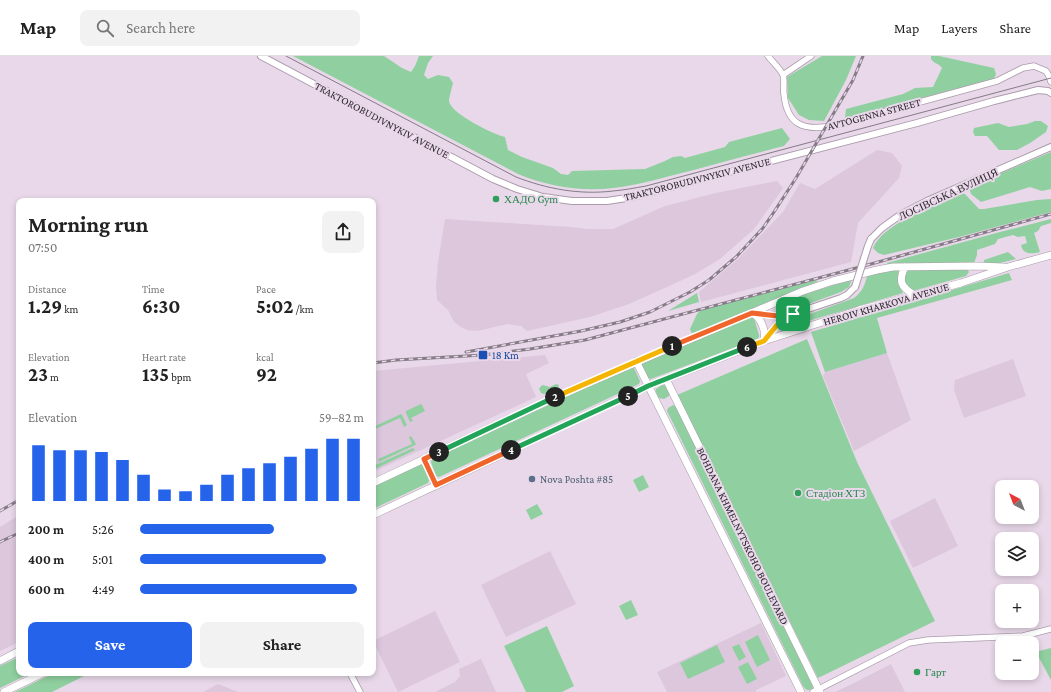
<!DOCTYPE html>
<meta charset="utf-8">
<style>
body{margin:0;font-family:"Crimson Pro",serif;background:#f2f2f2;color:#222;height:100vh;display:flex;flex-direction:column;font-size:15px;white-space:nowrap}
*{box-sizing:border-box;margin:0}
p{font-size:13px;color:#767676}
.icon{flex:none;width:22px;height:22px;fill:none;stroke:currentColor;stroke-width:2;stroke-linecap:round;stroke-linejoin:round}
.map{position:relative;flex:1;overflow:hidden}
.details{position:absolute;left:16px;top:142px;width:360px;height:478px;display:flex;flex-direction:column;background:#fff;border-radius:8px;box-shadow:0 2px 6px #0003}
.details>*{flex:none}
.needle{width:26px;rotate:318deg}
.tools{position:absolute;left:995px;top:424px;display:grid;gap:8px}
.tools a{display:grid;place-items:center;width:44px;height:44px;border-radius:8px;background:#fff;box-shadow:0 2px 6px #0003;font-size:20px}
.pin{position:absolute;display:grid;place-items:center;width:34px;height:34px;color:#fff;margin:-17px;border-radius:8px;box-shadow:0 2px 6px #0006}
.km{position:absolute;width:20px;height:20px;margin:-10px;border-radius:50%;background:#222;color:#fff;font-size:11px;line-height:20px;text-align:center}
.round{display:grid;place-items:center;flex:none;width:42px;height:42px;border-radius:8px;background:#f2f2f2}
.head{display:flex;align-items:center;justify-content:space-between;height:68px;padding:0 12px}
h1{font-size:22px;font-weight:700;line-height:30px}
.stats{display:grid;grid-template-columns:repeat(3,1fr);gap:6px;height:68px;padding:4px 12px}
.stats div{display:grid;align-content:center}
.stats b{font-size:20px;font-weight:700}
.stats small{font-size:11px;font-weight:400}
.stats p{font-size:11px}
.chart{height:112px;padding:8px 12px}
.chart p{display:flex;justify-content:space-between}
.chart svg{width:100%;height:72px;margin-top:4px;stroke:#2563eb;stroke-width:6}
.action{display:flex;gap:8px;margin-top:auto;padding:8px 12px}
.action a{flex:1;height:46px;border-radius:8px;background:#2563eb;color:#fff;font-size:16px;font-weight:700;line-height:46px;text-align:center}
.action a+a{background:#f2f2f2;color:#222}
ul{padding:0 12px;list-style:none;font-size:13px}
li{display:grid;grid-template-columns:64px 48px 1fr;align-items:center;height:30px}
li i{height:10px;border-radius:5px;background:#2563eb}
header{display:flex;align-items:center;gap:24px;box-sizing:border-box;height:56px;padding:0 20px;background:#fff;border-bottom:1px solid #e0e0e0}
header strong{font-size:19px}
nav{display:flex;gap:22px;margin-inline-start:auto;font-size:14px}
.search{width:280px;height:36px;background:#f2f2f2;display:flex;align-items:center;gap:10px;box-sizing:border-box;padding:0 14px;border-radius:8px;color:#767676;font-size:15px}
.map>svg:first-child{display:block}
.built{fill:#dcc7dd}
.green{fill:#90d0a0}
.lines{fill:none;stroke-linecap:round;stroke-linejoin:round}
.tertiary-casing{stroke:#ab9cac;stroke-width:7}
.secondary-casing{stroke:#ab9cac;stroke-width:8}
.primary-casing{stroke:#ab9cac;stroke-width:8}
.tertiary{stroke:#fff;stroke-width:5.5}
.secondary{stroke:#fff;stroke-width:6}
.primary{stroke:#fff;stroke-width:7}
.tram{stroke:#867b87;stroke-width:1}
.rail-casing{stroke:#867b87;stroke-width:3}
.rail{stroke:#e8d8e9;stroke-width:1.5;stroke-dasharray:4.5;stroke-linecap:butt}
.secondary-bridge-casing{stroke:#ab9cac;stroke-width:8;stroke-linecap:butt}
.secondary-bridge{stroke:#fff;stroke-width:6}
.split-1-casing{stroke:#fff;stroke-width:8}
.split-2-casing{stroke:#fff;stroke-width:8}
.split-3-casing{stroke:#fff;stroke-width:8}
.split-4-casing{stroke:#fff;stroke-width:8}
.split-5-casing{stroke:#fff;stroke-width:8}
.split-6-casing{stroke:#fff;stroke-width:8}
.split-7-casing{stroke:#fff;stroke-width:8}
.split-1{stroke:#f0652b;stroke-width:5}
.split-2{stroke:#f5b400;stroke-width:5}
.split-3{stroke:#22a559;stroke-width:5}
.split-4{stroke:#f0652b;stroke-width:5}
.split-5{stroke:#22a559;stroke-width:5}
.split-6{stroke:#22a559;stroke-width:5}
.split-7{stroke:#f5b400;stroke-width:5}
.leisure-dot{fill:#2e9e5b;stroke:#e8d8e9;stroke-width:1.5}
.transit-dot{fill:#1a4fb4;stroke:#e8d8e9;stroke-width:1.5}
.service-dot{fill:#5c6f8a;stroke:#e8d8e9;stroke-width:1.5}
.labels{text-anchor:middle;stroke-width:4;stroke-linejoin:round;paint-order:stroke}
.street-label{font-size:11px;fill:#2e282f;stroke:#e8d8e9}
.leisure-label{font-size:11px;fill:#27864d;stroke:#e8d8e9;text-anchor:start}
.transit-label{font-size:11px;fill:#164399;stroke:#e8d8e9;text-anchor:start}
.service-label{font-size:11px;fill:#4e5e75;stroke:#e8d8e9;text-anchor:start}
</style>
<header>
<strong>Map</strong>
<div class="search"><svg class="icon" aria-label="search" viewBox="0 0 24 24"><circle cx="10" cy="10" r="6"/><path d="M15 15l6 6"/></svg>Search here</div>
<nav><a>Map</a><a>Layers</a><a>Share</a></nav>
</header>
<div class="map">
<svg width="1051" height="636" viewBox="0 0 1051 636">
<rect width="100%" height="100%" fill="#e8d8e9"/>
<!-- built -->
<path class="built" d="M877,94L892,97L902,110L899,122L858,167L851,206L701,246L699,236L738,203L783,156L800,127L815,133Z
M777,125L783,132L779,138L754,173L720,203L695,218L667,231L629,248L590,261L527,275L521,270L507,268L478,275L467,274L461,271L454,266L448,254L437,244L436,232L438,206L445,163L571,171L587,173H613L665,150L716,137Z
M887,297L911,364L854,395L823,320L825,316Z
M545,299L549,307L526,318L536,341L373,416V315Z
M1013,303L1026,340L964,362L954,334L955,324Z
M935,442L958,490L913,512L890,465Z
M19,459V586L0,595V471Z
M550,495L576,548L506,581L481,529Z
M435,555L460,606L398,636L373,585Z
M761,567L786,620L756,634V636H667L657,616Z
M481,603L496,636H435L455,626L460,620L459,613Z
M891,608L905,636H835L854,627Z
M218,628L238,636H203Z"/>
<!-- green -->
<path class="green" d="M293,0H384L402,12L411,16L415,10L419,0H433L428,7L424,19L428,23L438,19L449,21L453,27C452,31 449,42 449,45C451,58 493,78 505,81L508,94L522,101L553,112L561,118L568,119L572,115L645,113L665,105L673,101L681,100L685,102L725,91L729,86L782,72L790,83L784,90C753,98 721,106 690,115C665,121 639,129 613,132C581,136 547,130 518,118Z
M822,0H856L846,24L824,65L809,64L799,59L788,42L787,21Z
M931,0H939L994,12L996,18L994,23L845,62L846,53L903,38L915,32L933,31L942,12C939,7 934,8 931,3Z
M1035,65H1041L1048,70L1046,76L1030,87L1017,94H999L987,80H975L973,76L974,72L998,67L1009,71L1027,68Z
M1051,96V133L1042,135L1030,131L981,146L971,138L969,132L975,128Z
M962,137L965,138L979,153H984L1037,144L1051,143V156L959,181L884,199L878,197L873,192C883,167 938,148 962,137Z
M1051,163V167L1041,170L1038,175L1034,177L1040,196C1032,198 1023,199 1021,189L1027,187L1025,180L1018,181L1013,179L998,183L995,188L977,194V199L974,207L887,209V207L1000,176Z
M1008,196L1016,203L1000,207H984V204Z
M909,213H967L969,216L966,220L913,235C911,233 908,232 906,230C902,225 905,218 909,213Z
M888,214H899C897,223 899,229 903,237L798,268L796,267V263L854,242C862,236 865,229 867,220Z
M1009,217L1012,224L877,262L887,297L825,316L811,276Z
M852,223L849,231L841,236L781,258L778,247Z
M816,224L818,225L812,228L692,278L690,273L697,258L701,254Z
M697,237L699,246L668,255Z
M749,260L754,262L759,279V281L757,283L651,323L648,322L640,310L643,305Z
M807,283L857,406L935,565L818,622L677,339Z
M631,311L634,312L640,325L639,328L439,421L436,420L431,406L432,403Z
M556,328L559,329L558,332L544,338L541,337L539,333L541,330L543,329L550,331Z
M662,329C667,329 670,335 669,340L664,343L659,342L656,336V333Z
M421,348L422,349L425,355L411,362L413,365L410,366L406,357V355Z
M673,349L675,350L677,352L811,626L813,631L812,633C807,635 806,634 803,630L668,357L667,355L668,352Z
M401,358L402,359L407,369L404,371L400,362L373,374V371Z
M411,380L416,388L415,389L379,406L378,403L412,388L409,381Z
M413,392L415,394L373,414V410Z
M420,408L423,410L429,424L428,427L373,453V430Z
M643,419L649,431L639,436L633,424Z
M537,448L543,458L531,464L526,454Z
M631,544L638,559L626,564L619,550Z
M547,570L574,630L562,636H526L504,590Z
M758,579L770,604L757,611L745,586Z
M739,588L746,601L739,605L732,591Z
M717,589L725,606L688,623L680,607Z
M1051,592V624L1037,598L1039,595Z
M19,601V617H31L0,632V610Z
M748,606L757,623L747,628L738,611Z
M54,617H90L52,636H15Z"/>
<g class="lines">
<!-- tertiary casing -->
<g class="tertiary-casing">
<path id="tertiary" d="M768,0C771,4 782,15 783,19C785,24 783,33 784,38C787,69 803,75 832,70L997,25L1023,12L1034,10L1046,15L1049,20L1051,26
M783,19L811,0
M350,617L360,636
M813,636L909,587L928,584L1023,580L1051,573"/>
</g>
<!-- secondary casing -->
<g class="secondary-casing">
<path id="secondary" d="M261,0L493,123L517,133L543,141L572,145H607L633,141L917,67L994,45L1038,34L1048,35L1051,37
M871,183L882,172L900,159L927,145L1051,91
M752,257L778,260L793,258L841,242L847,239L855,231"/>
</g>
<!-- primary casing -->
<g class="primary-casing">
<path id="primary" d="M905,211C898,225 901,231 914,239
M752,257C761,262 766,274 764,284
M764,284L777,269L793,258
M636,305L801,636
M666,323L820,636
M424,403L436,429
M373,427L569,335L803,235L833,225L877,214L893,211L977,210L1004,211
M373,459L648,330L764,285L859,254L961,227L1008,211L1051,199
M0,605L19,595
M4,636L43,617"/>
</g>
<!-- tertiary -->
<use href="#tertiary" class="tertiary"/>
<!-- secondary -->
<use href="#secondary" class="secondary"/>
<!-- primary -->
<use href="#primary" class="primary"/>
<!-- tram -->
<path class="tram" d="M286,0L516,121C547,133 580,139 613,135C624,134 635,132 646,130L1051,22"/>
<!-- rail casing -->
<g class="rail-casing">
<path id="rail" d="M466,296L581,275L620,266L650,256L690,236L709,224L736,201L763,172L774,156L796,122L853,24L863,0
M373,307L396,304L483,299L530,293L585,284L871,208L1051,158
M0,455L19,444
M0,486L19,477"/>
</g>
<!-- rail -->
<use href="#rail" class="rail"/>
<!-- secondary-bridge casing -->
<g class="secondary-bridge-casing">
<path id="secondary-bridge" d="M855,231L868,190L871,183"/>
</g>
<!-- secondary-bridge -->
<use href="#secondary-bridge" class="secondary-bridge"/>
</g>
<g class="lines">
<!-- split-1 casing -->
<g class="split-1-casing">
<path id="split-1" d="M672,290L752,257L778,260L793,258"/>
</g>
<!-- split-2 casing -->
<g class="split-2-casing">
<path id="split-2" d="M555,341L672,290"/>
</g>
<!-- split-3 casing -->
<g class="split-3-casing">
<path id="split-3" d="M439,396L555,341"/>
</g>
<!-- split-4 casing -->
<g class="split-4-casing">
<path id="split-4" d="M439,396L424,403L436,429L511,394"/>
</g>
<!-- split-5 casing -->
<g class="split-5-casing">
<path id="split-5" d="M511,394L628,340"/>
</g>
<!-- split-6 casing -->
<g class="split-6-casing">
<path id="split-6" d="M628,340L648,330L747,291"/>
</g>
<!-- split-7 casing -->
<g class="split-7-casing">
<path id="split-7" d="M747,291L764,285L777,269L793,258"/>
</g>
<!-- split-1 -->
<use href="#split-1" class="split-1"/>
<!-- split-2 -->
<use href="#split-2" class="split-2"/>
<!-- split-3 -->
<use href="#split-3" class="split-3"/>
<!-- split-4 -->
<use href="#split-4" class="split-4"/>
<!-- split-5 -->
<use href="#split-5" class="split-5"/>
<!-- split-6 -->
<use href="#split-6" class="split-6"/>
<!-- split-7 -->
<use href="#split-7" class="split-7"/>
</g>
<!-- markers -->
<g class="leisure-dot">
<circle cx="496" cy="143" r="4"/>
<circle cx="798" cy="437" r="4"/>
<circle cx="917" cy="616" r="4"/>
</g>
<rect class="transit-dot" x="478" y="294" width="10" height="10" rx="2"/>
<circle class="service-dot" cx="532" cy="423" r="4"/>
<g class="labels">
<!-- street labels -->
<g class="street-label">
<text transform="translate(874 58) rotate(-15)" y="4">AVTOGENNA STREET</text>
<text transform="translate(382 64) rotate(28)" y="4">TRAKTOROBUDIVNYKIV AVENUE</text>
<text transform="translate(697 123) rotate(-14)" y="4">TRAKTOROBUDIVNYKIV AVENUE</text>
<text transform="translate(948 138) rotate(-25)" y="4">ЛОСІВСЬКА ВУЛИЦЯ</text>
<text transform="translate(886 248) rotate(-16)" y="4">HEROIV KHARKOVA AVENUE</text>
<text transform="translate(743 480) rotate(64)" y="4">BOHDANA KHMELNYTSKOHO BOULEVARD</text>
</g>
<!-- leisure labels -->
<g class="leisure-label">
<text x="504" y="147">ХАДО Gym</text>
<text x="806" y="441">Стадіон ХТЗ</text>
<text x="925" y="620">Гарт</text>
</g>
<!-- transit labels -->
<g class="transit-label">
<text x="492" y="303">18 Km</text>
</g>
<!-- service labels -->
<g class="service-label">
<text x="540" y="427">Nova Poshta #85</text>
</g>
</g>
</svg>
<div class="tools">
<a><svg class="needle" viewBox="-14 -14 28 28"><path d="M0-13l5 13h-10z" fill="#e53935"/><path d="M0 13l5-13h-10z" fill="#767676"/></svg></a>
<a><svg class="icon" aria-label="layers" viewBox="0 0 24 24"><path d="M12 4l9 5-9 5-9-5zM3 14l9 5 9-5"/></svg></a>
<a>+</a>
<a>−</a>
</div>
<div class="pin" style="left:793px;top:258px;background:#1e9e55"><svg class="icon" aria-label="arrive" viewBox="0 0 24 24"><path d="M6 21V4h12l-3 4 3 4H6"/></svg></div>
<b class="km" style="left:672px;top:290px">1</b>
<b class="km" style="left:555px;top:341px">2</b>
<b class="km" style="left:439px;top:396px">3</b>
<b class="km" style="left:511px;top:394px">4</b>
<b class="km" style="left:628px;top:340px">5</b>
<b class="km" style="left:747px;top:291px">6</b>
<section class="details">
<div class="head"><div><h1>Morning run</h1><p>07:50</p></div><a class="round"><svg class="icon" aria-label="share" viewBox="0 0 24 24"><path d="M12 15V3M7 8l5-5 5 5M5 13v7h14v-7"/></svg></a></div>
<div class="stats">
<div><p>Distance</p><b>1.29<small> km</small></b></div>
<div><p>Time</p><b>6:30</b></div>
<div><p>Pace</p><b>5:02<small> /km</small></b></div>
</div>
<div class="stats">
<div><p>Elevation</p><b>23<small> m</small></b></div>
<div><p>Heart rate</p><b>135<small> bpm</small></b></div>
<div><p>kcal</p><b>92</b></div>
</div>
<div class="chart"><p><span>Elevation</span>59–82 m</p>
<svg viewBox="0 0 160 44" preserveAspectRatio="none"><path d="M5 44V10M15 44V13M25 44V13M35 44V14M45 44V19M55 44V28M65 44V37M75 44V38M85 44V34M95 44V28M105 44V24M115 44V21M125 44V17M135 44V12M145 44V6M155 44V6"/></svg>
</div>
<ul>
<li><b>200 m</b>5:26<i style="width:60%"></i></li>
<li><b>400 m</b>5:01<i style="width:83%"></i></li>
<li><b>600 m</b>4:49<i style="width:97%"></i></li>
</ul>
<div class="action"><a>Save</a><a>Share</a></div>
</section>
</div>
